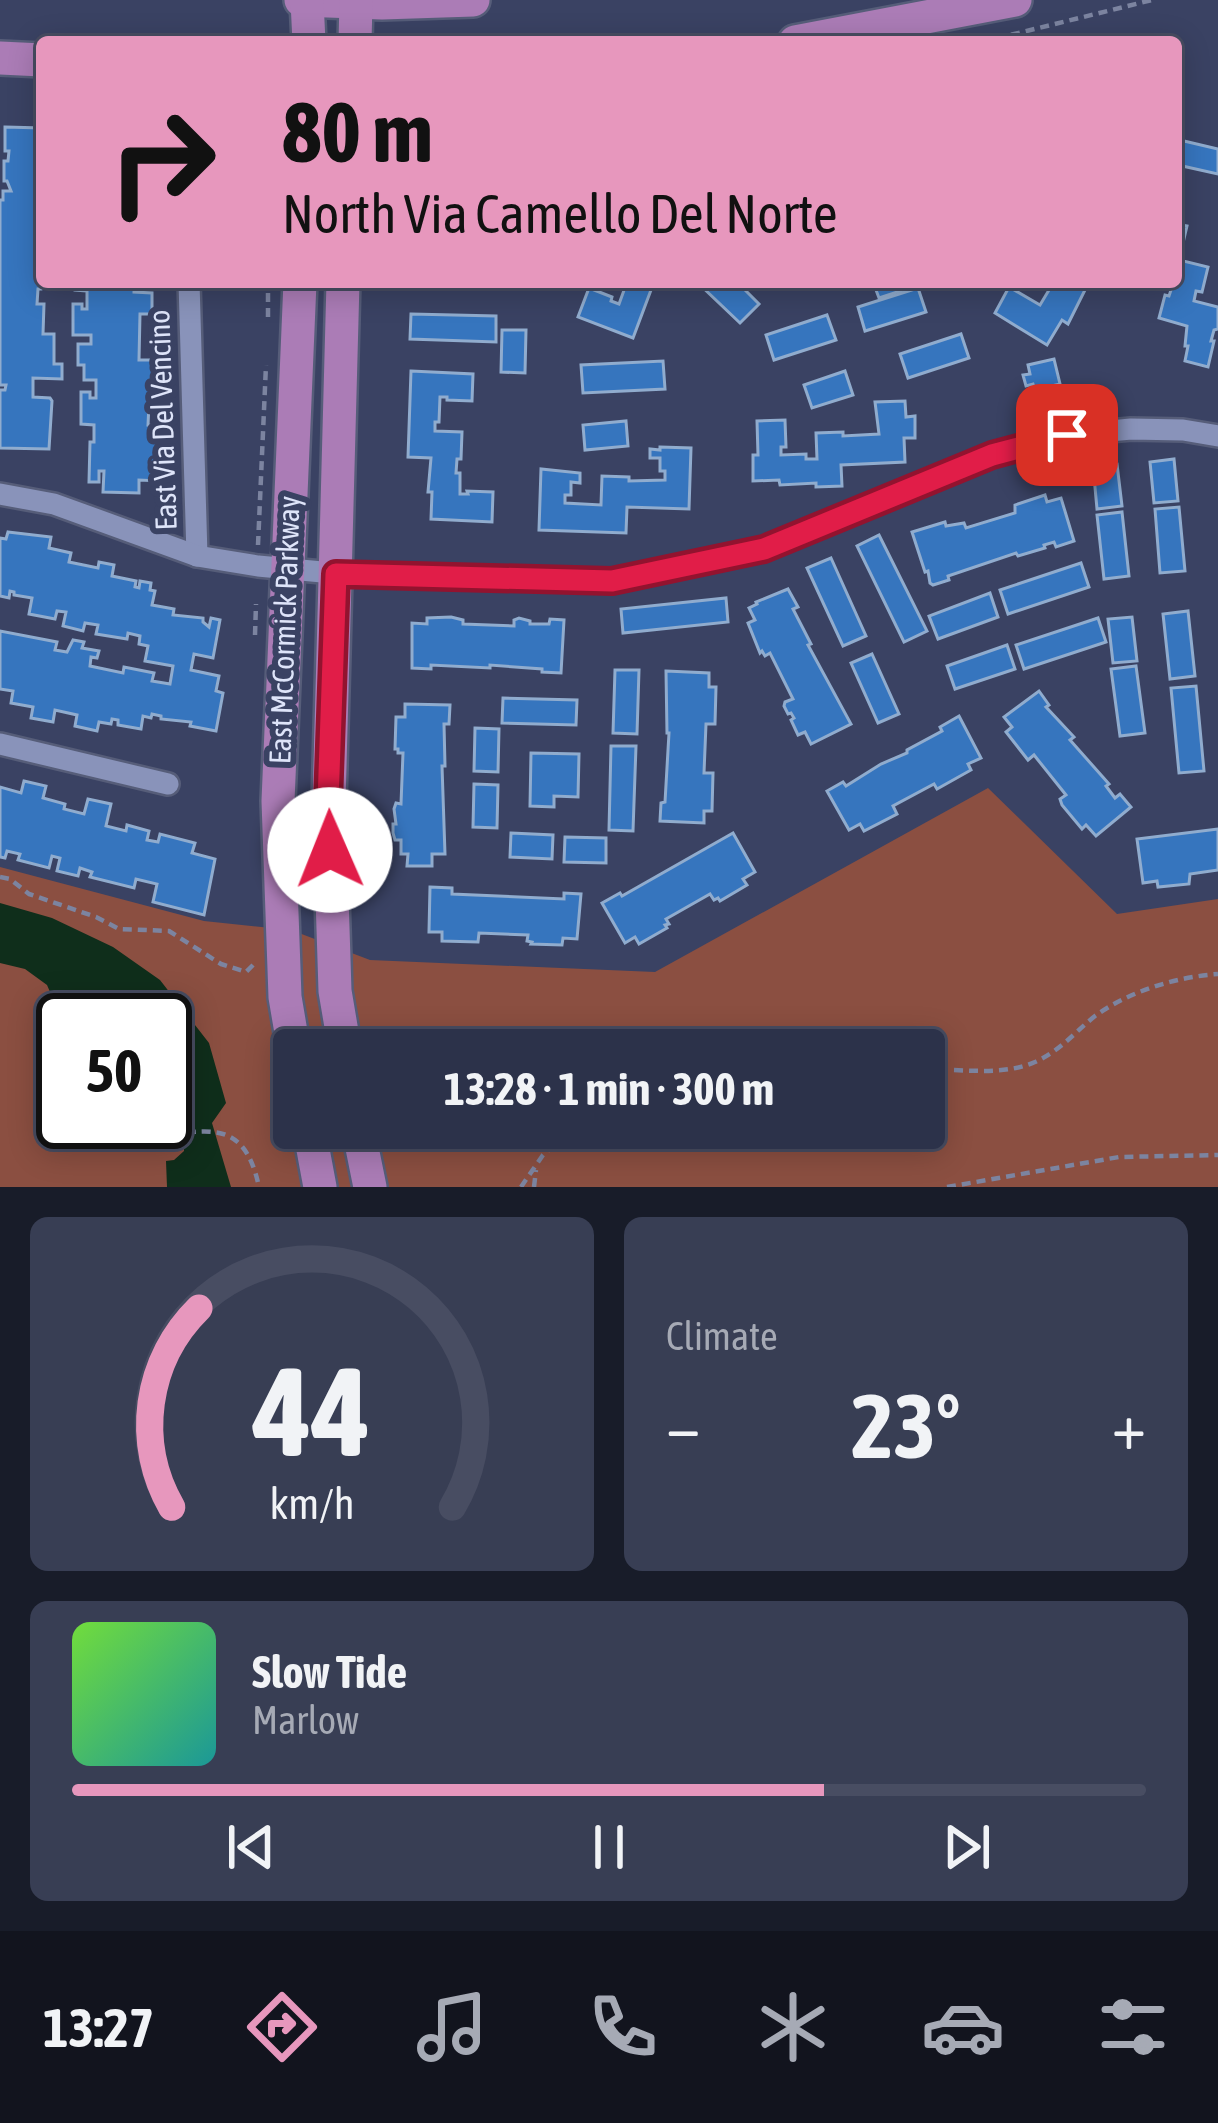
<!DOCTYPE html>
<meta charset="utf-8">
<style>
body{margin:0;font-family:"Asap Condensed",sans-serif;background:#383e54;color:#f1f3f6;height:100vh;display:flex;flex-direction:column;font-size:45px;white-space:nowrap}
*{box-sizing:border-box;margin:0}
p{font-size:39px;color:#a6aab5}
.icon{flex:none;width:66px;height:66px;fill:none;stroke:currentColor;stroke-width:2;stroke-linecap:round;stroke-linejoin:round}
.map{position:relative;height:1187px;overflow:hidden}
.side{display:flex;flex-direction:column;gap:30px;padding:30px;background:#181c29;flex:1}
.side>*{flex:none}
.hud{position:absolute;left:36px;top:36px;width:1146px;height:252px;border-radius:12px;box-shadow:0 6px 30px #0003,0 0 0 3px #484d62;background:#e797bd;color:#111;overflow:hidden}
.speed{position:absolute;left:36px;top:993px;display:flex;gap:24px;font-size:60px;font-weight:700;text-align:center}
.speed>*{display:grid;place-content:center;width:156px;height:156px;border-radius:50%;background:#2c324a;box-shadow:0 6px 30px #0003,0 0 0 3px #484d62;line-height:1}
.speed .limit{border:6px solid #111;border-radius:18px;background:#fff;color:#111}
.pin{position:absolute;display:grid;place-items:center;width:102px;height:102px;color:#fff;margin:-51px;border-radius:24px;box-shadow:0 6px 18px #0006}
.me{position:absolute;width:132px;margin:-66px;rotate:359deg;stroke-linejoin:round;filter:drop-shadow(0 0 9px #0008)}
.turn{display:flex;align-items:center;gap:42px;height:252px;padding:0 48px;font-size:54px}
.turn .icon{width:156px;height:156px;stroke-width:2.5}
.turn b{display:block;font-size:84px;line-height:102px}
.big{font-size:90px;font-weight:700;line-height:1.1}
.side .widget{flex:1;display:flex;flex-direction:column;justify-content:center;gap:18px;min-width:0;padding:0 42px;border-radius:18px;background:#383e54}
.side .dial{align-items:center;gap:0}
.dial svg{height:312px;overflow:visible;fill:none;stroke:#484d62;stroke-width:7;stroke-linecap:round;text-anchor:middle}
.dial text{fill:#f1f3f6;stroke:none}
.song{display:flex;align-items:center;gap:36px}
.cover{width:144px;height:144px;border-radius:18px;background:linear-gradient(135deg,hsl(100 70% 55%),hsl(180 70% 35%))}
.played{height:12px;border-radius:6px;background:linear-gradient(90deg,#e797bd 70%,#484d62 70%)}
.keys{display:flex;justify-content:space-around;direction:ltr}
.heat{display:flex;justify-content:space-between;align-items:center;font-size:66px;direction:ltr}
.side .tiles{flex:1;display:grid;gap:30px;grid-template-columns:1fr 1fr}
.widget:last-child{grid-column:span 2}
.trip{position:absolute;left:273px;top:1029px;width:672px;height:120px;border-radius:12px;background:#2c324a;box-shadow:0 6px 30px #0003,0 0 0 3px #484d62;font-weight:700;line-height:120px;text-align:center}
.dock{display:flex;height:192px;justify-content:space-around;align-items:center;background:#12141e;color:#a6aab5}
.dock .icon{width:84px;height:84px}
.dock .selected{color:#e797bd}
.dock b{font-size:54px;color:#f1f3f6}
.map>svg:first-child{display:block}
</style>
<div class="map">
<svg width="1218" height="1187" viewBox="0 0 1218 1187">
<rect width="100%" height="100%" fill="#3a4263"/>
<path fill="#8b4f41" fill-rule="evenodd" d="M988,788L1117,914L1218,899V1187H0V867L204,921L291,930L370,960L655,972ZM63,1020H165V1122H63ZM294,1050H924V1128H294Z"/>
<path fill="#0f2e1b" d="M0,903L52,918L113,947L160,980L209,1043L226,1103L212,1123L231,1187H167L166,1161L174,1160L184,1151V1116L165,1105V1020L63,1022L47,985L25,969L0,963Z"/>
<g fill="#3675be" stroke="#90acce" stroke-width="3">
<path d="M5,127L42,128V185L39,184L38,215H42V280L41,289H38L37,304H44L43,334H54V364H62V379L33,378V397L50,398L52,401L49,449L0,448V390H5L6,385H0V200H3V191H11L7,181H4V161H8L9,151H5Z"/>
<path d="M1184,141L1218,149V174L1178,165Z"/>
<path d="M1176,224L1187,226L1179,260L1208,267L1202,292L1196,291L1194,301L1218,307V329L1214,330L1211,341H1214L1208,367L1185,361L1188,346H1185L1187,326L1159,318L1165,295L1169,296L1172,287L1153,282H1176Z"/>
<path d="M75,282H134V292L152,293V314H140L139,360H156L153,381L161,382V404H149L148,425L163,426L165,465H162L161,481L139,480V493L103,492L104,471H99V482H89L90,442H94V425L81,424V392H90V398H96V380H84V365H78V344H91V335H73V304H82V309H87V291L75,290Z"/>
<path d="M627,282H654L633,338L578,317L589,288L612,297L611,301L619,304Z"/>
<path d="M697,282H737L759,304L740,323Z"/>
<path d="M873,282H918L919,285L879,298Z"/>
<path d="M1057,282H1089L1068,324L1062,320L1047,345L995,313L1009,287L1040,305L1052,285L1055,286Z"/>
<path d="M918,288L926,312L865,331L858,307Z"/>
<path d="M411,314L496,316V342L410,339Z"/>
<path d="M827,315L836,340L774,360L766,335Z"/>
<path d="M502,330H526L525,373L501,372Z"/>
<path d="M961,334L969,358L908,378L900,354Z"/>
<path d="M1054,359L1060,384L1035,390L1033,384L1026,386L1023,375L1030,374L1028,365Z"/>
<path d="M663,361L665,389L583,393L581,365Z"/>
<path d="M411,371L473,374L472,401L447,400V397H440L439,422H435V431L462,432L461,459H457L456,473H460V494H468L467,491L493,492L492,522L431,519L432,492H428L431,458L408,457Z"/>
<path d="M845,371L853,395L812,408L804,385Z"/>
<path d="M905,401L906,417L915,416V438H904L905,462L841,465L842,486L816,487V483L780,485L779,480L753,481V455H758L757,421L785,420L786,447H781V455L806,454V459H817L816,433L843,432V436L879,434L875,402Z"/>
<path d="M626,421L628,446L585,450L583,425Z"/>
<path d="M660,447L691,448L689,509L627,507L626,533L539,530L541,469L580,473V483L571,482V495H565V503L601,505L602,476L629,477V481L665,480V471H660V458H650V449L660,450Z"/>
<path d="M1174,459L1178,501L1154,503L1150,462Z"/>
<path d="M1117,464L1122,506L1097,509L1093,466Z"/>
<path d="M1045,495L1047,502L1061,498L1074,541L1056,547L1054,542L1044,545L1045,548L1018,556L1016,553L948,576L949,580L933,585L930,583L928,571L925,572L912,532L945,522L946,526L964,523L966,528L1015,513V505Z"/>
<path d="M1179,507L1185,571L1160,573L1155,509Z"/>
<path d="M1122,512L1129,576L1104,579L1097,515Z"/>
<path d="M8,532L51,537L49,548L71,553L69,562L98,568L99,562L114,565L112,576L136,581L135,587L139,588L140,581L151,583L150,590L155,591L152,605L174,609L173,615L203,618V622L209,627L211,618L220,620L213,658L194,654L191,670L219,676L216,691L223,693L216,731L190,726L191,722L161,719V716L152,714L151,718L143,716L141,729L118,725V720L112,719L111,724L99,722L97,731L75,726L77,715L55,710L53,722L31,718L33,707L11,703L13,691L0,689V631L57,642L55,650L67,652L73,640L84,642L82,648L99,651L97,658L91,657L90,666L123,673L124,667L154,673L152,681L170,684L173,666L145,661L148,646L139,644L140,636L128,633L127,639L96,634L98,625L85,623L83,631L63,626L66,612L57,611L55,619L29,614L32,598L14,595V592L10,591L9,598L0,596V538L6,539Z"/>
<path d="M879,535L927,631L904,642L857,546Z"/>
<path d="M831,558L866,636L843,646L807,568Z"/>
<path d="M1081,563L1089,587L1008,614L1000,590Z"/>
<path d="M788,589L798,607L793,609L811,644L808,645L851,724L811,744L805,732L798,735L791,720L794,718L791,713L788,714L784,706L785,702L793,699L770,653L765,656L762,651L760,653L748,623L755,620L749,608L757,604L756,602Z"/>
<path d="M990,593L998,617L938,639L929,616Z"/>
<path d="M726,598L728,622L623,633L621,609Z"/>
<path d="M1188,611L1195,676L1170,679L1163,614Z"/>
<path d="M451,617L463,620V624L514,626V620L519,618L530,621V624H549L550,619L564,620L561,673L542,672V669L490,665V668L431,665V669L412,668V623L427,624V618Z"/>
<path d="M1132,617L1137,661L1113,663L1108,619Z"/>
<path d="M1098,618L1106,642L1024,669L1016,645Z"/>
<path d="M1007,645L1015,669L955,689L947,666Z"/>
<path d="M872,654L899,714L878,723L851,663Z"/>
<path d="M1136,666L1145,733L1120,736L1111,669Z"/>
<path d="M615,670H639L637,734L613,733Z"/>
<path d="M666,671L709,673V687H716L715,724H706L704,773H713L712,811H704V823L660,821L661,803L665,802L669,733H667Z"/>
<path d="M1196,686L1204,771L1179,773L1171,688Z"/>
<path d="M1039,691L1049,705L1046,707L1074,737L1070,740L1109,784L1106,786L1115,798L1120,794L1131,807L1096,836L1086,825L1082,829L1062,805L1060,799L1066,795L1034,755L1028,760L1006,732L1012,727L1004,717Z"/>
<path d="M503,698L577,700L576,725L502,723Z"/>
<path d="M405,704L450,705L449,724H444L445,766H442L445,854H432V866H407L408,854H401V840H395L393,833V824H396L394,809L396,803L401,804L403,753H398V749H395L396,717H405Z"/>
<path d="M959,716L981,758L968,764L971,770L937,789L934,784L893,806L897,814L864,831L860,824L849,830L827,791L843,782L846,786L881,764L907,753V750L942,731L940,727Z"/>
<path d="M475,728L499,729L498,772L474,771Z"/>
<path d="M611,746H636L633,831L609,830Z"/>
<path d="M531,753L579,754L578,797L554,796V807L530,806Z"/>
<path d="M24,781L46,786L43,798L65,804L64,809L84,814L88,799L111,804L106,826L126,831L127,825L149,831L147,840L158,842L160,834L195,843L192,853L215,859L204,915L153,902L157,884L136,879L134,888L90,877L92,872L80,868L78,876L57,871L60,858L52,856L49,868L18,860L20,854L7,851L5,858L0,857V787L21,793Z"/>
<path d="M474,784L498,785L497,828L473,827Z"/>
<path d="M1218,829V870L1190,874L1189,884L1158,887L1157,881L1143,883L1137,839Z"/>
<path d="M511,833L553,835L552,859L510,857Z"/>
<path d="M733,833L755,872L743,879L747,885L720,901L718,898L714,900L710,894L666,919L669,924L665,925L667,928L639,944L635,937L625,943L602,903L620,893L622,896Z"/>
<path d="M565,837L606,838V863L564,862Z"/>
<path d="M430,887L452,888V894L564,899V893L581,894L577,939L563,938L562,945L531,944L532,942L527,941L528,935L479,933L478,942L442,941V932H429Z"/>
</g>
<g fill="none" stroke-linecap="round" stroke-linejoin="round">
<g stroke="#565d79" stroke-width="26">
<g id="minor">
<path d="M189,282L197,556"/>
<path d="M0,494L54,504L197,556L258,566L365,576L612,581L764,549L992,455L1067,435L1131,429L1183,430L1218,436"/>
<path d="M0,744L168,784"/>
</g>
</g>
<g stroke="#565d79" stroke-width="38">
<g id="major">
<path d="M301,0L382,3L473,0"/>
<path d="M307,1L309,42"/>
<path d="M355,42L356,2"/>
<path d="M795,42L1015,0"/>
<path d="M0,58L42,60"/>
<path d="M343,282L329,803L335,991L345,1050"/>
<path d="M294,1050L285,997L278,801L300,282"/>
<path d="M309,1128L320,1187"/>
<path d="M358,1128L370,1187"/>
</g>
</g>
<g stroke="#7c84a0" stroke-width="4.5" stroke-dasharray="9 6" stroke-linecap="butt">
<path d="M982,42L1152,0"/>
<path d="M268,317V282"/>
<path d="M258,545L266,365"/>
<path d="M255,635L256,604"/>
<path d="M0,877L10,879L29,894L96,917L119,929L169,931L221,964L246,972L255,963"/>
<path d="M924,1070C962,1068 1000,1077 1035,1062C1060,1051 1075,1032 1095,1016C1130,991 1176,977 1218,974"/>
<path d="M142,1138C202,1133 243,1112 259,1187"/>
<path d="M521,1187L543,1155L573,1128"/>
<path d="M534,1187L536,1170"/>
<path d="M947,1187L1119,1157L1218,1155"/>
</g>
<use href="#minor" stroke="#8993ba" stroke-width="21"/>
<use href="#major" stroke="#ab7cb6" stroke-width="33"/>
</g>
<g fill="none" stroke-linecap="round" stroke-linejoin="round">
<g stroke="#92132f" stroke-width="30">
<path id="route" d="M330,850L328,802L336,574L612,581L764,549L992,455L1067,435"/>
</g>
<use href="#route" stroke="#e11d48" stroke-width="21"/>
</g>
<g text-anchor="middle" stroke-width="12" stroke-linejoin="round" paint-order="stroke">
<g font-size="30" fill="#dee4f9" stroke="#3a4263">
<text transform="translate(163 420) rotate(-92)" y="10">East Via Del Vencino</text>
<text transform="translate(285 630) rotate(-88)" y="10">East McCormick Parkway</text>
</g>
</g>
</svg>
<div class="speed"><div class="limit">50</div></div>
<div class="pin" style="left:1067px;top:435px;background:#d93025"><svg class="icon" aria-label="arrive" viewBox="0 0 24 24"><path d="M6 21V4h12l-3 4 3 4H6"/></svg></div>
<svg class="me" style="left:330px;top:850px" viewBox="-20 -20 40 40"><circle r="19" fill="#fff"/><path d="M0-13L10 11 0 6-10 11z" fill="#e11d48"/></svg>
<div class="trip">13:28 · 1 min · 300 m</div>
<div class="hud">
<div class="turn"><svg class="icon" aria-label="right" viewBox="0 0 24 24"><path d="M7 20v-9h11M14 6l5 5-5 5"/></svg><div><b>80 m</b>North Via Camello Del Norte</div></div>
</div>
</div>
<section class="side">
<div class="tiles">
<div class="widget dial"><svg viewBox="0 0 100 80">
<path d="M14 69A42 42 0 1 1 86 69"/>
<path d="M14 69A42 42 0 0 1 21 18" stroke="#e797bd"/>
<text x="50" y="56" font-size="32" font-weight="700">44</text>
<text x="50" y="72" font-size="11">km/h</text>
</svg></div>
<div class="widget"><p>Climate</p>
<div class="heat"><a>−</a><b class="big">23°</b><a>+</a></div>
</div>
<div class="widget">
<div class="song"><i class="cover"></i><div><b>Slow Tide</b><p>Marlow</p></div></div>
<div class="played"></div>
<div class="keys"><svg class="icon" aria-label="previous" viewBox="0 0 24 24"><path d="M18 5L8 12l10 7zM5 5v14"/></svg><svg class="icon" aria-label="pause" viewBox="0 0 24 24"><path d="M8 5v14M16 5v14"/></svg><svg class="icon" aria-label="next" viewBox="0 0 24 24"><path d="M6 5l10 7-10 7zM19 5v14"/></svg></div>
</div>
</div>
</section>
<nav class="dock">
<b>13:27</b>
<svg class="icon selected" aria-label="directions" viewBox="0 0 24 24"><path d="M12 3l9 9-9 9-9-9zM9 14v-3h6M13 9l2 2-2 2"/></svg>
<svg class="icon" aria-label="music" viewBox="0 0 24 24"><path d="M9 18V5l10-2v13"/><circle cx="6" cy="18" r="3"/><circle cx="16" cy="16" r="3"/></svg>
<svg class="icon" aria-label="phone" viewBox="0 0 24 24"><path d="M5 4h4l2 5-3 2q2 4 5 5l2-3 5 2v4C11 20 4 13 5 4z"/></svg>
<svg class="icon" aria-label="climate" viewBox="0 0 24 24"><path d="M12 3v18M4 7l16 10M4 17L20 7"/></svg>
<svg class="icon" aria-label="car" viewBox="0 0 24 24"><path d="M5 17H2v-5l4-1 3-4h7l3 4 3 1v5h-3M9 17h6M6 11h13"/><circle cx="7" cy="17" r="2"/><circle cx="17" cy="17" r="2"/></svg>
<svg class="icon" aria-label="filters" viewBox="0 0 24 24"><path d="M4 7h16M4 17h16"/><circle cx="9" cy="7" r="2"/><circle cx="15" cy="17" r="2"/></svg>
</nav>
